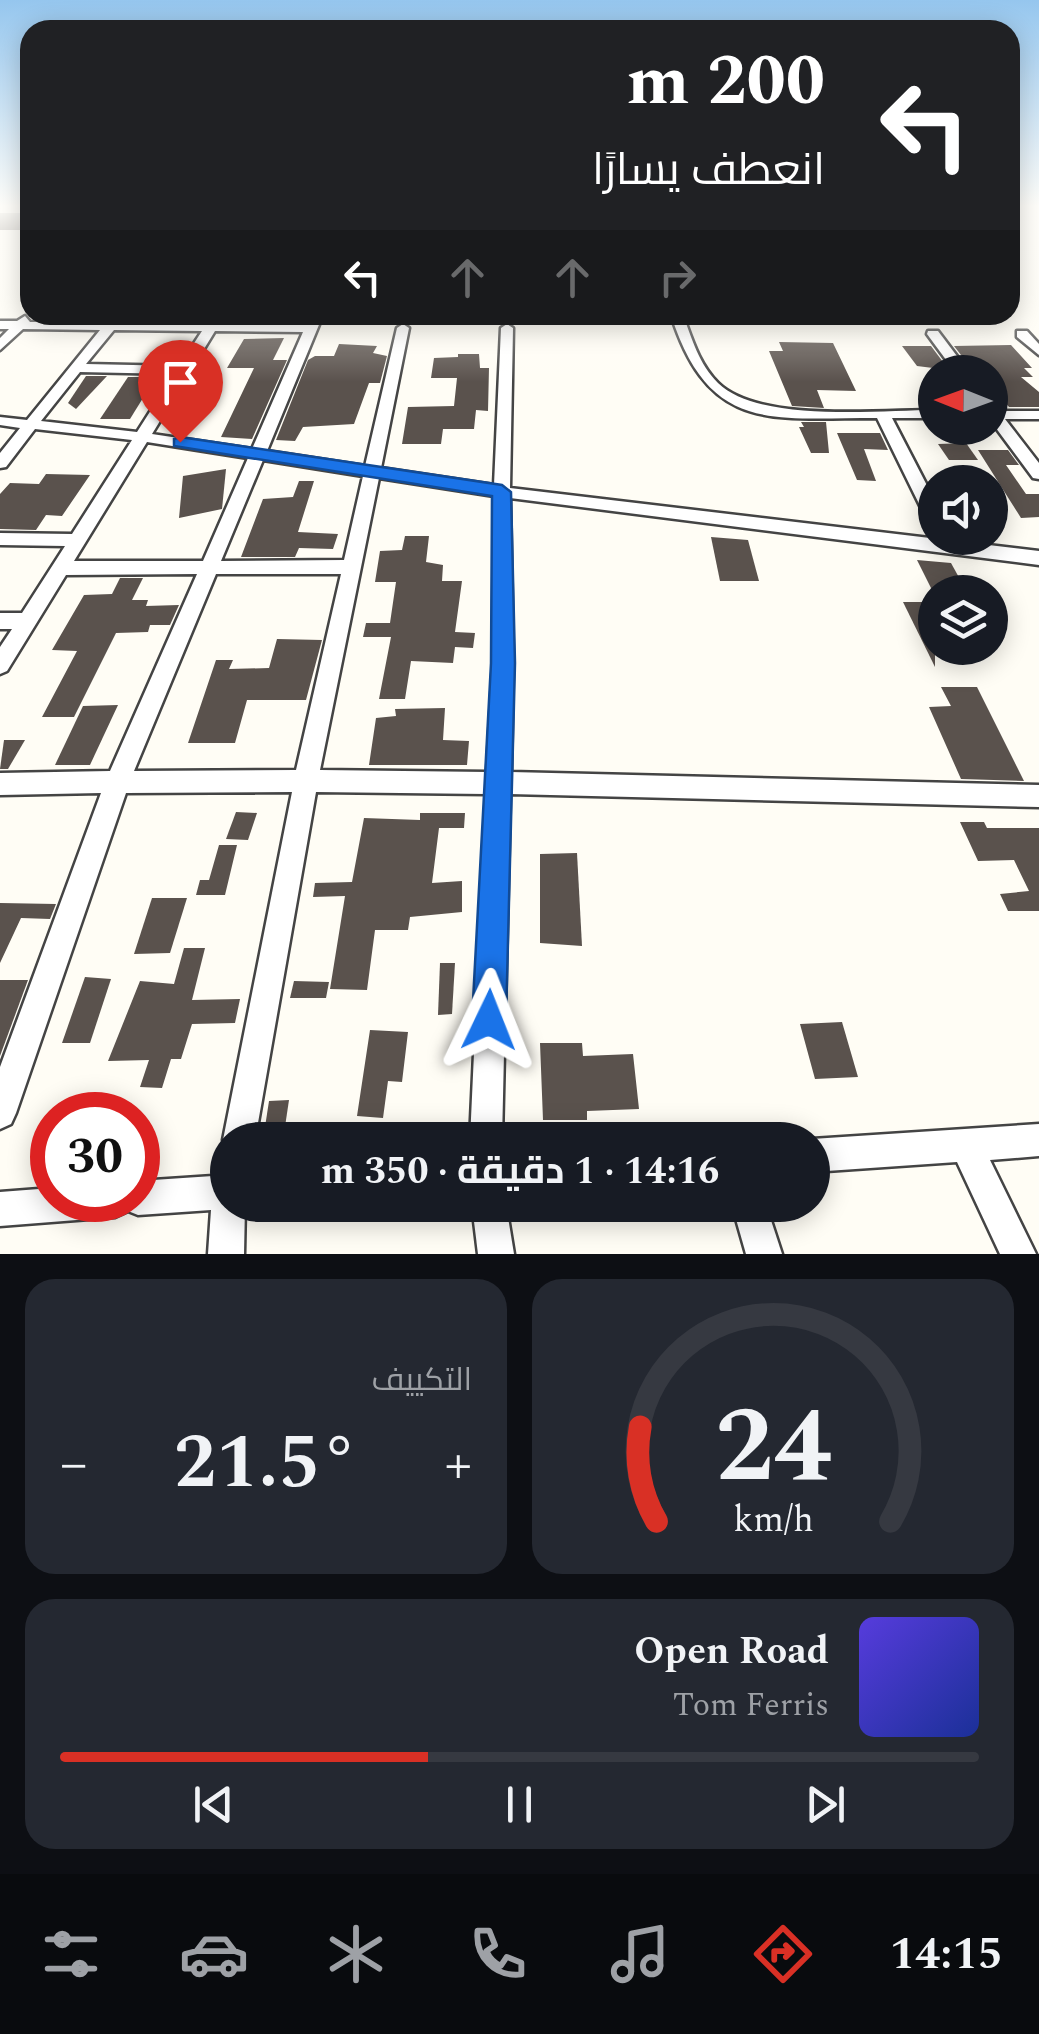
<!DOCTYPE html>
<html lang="ar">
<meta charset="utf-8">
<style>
body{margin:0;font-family:Spectral,Cairo,serif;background:#242831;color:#f1f3f6;direction:rtl;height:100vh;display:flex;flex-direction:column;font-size:38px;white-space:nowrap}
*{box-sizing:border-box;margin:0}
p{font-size:32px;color:#9ea1a6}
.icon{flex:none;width:55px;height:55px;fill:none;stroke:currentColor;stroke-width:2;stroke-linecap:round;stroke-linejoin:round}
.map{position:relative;height:1254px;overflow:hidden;direction:ltr}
.drawer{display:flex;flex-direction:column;gap:25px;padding:25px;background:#0d0f14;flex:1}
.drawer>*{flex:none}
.hud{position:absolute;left:20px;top:20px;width:1000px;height:305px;border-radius:30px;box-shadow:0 5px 25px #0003;direction:rtl;background:#202124;color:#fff;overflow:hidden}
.needle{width:65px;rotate:271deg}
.fabs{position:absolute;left:918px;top:355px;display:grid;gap:20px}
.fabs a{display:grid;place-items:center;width:90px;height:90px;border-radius:50%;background:#171b24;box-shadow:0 5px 25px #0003;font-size:50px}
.speed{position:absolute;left:30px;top:1092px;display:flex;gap:20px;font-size:50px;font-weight:700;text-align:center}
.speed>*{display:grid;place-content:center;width:130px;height:130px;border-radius:50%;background:#171b24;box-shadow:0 5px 25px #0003;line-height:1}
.speed .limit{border:15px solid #d22;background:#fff;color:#111}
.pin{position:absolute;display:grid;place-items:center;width:85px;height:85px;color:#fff;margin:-102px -42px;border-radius:50% 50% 50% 0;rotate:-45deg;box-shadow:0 0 10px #0007}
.pin .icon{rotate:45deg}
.me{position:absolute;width:110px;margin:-55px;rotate:2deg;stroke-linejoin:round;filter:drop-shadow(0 0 8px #0008)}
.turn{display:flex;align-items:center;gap:35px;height:210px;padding:0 30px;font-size:45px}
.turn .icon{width:130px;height:130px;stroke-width:2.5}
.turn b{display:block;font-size:70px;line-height:85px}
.lanes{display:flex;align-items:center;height:95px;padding:0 30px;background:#0003;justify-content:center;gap:50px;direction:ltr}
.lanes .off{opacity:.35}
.big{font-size:75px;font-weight:700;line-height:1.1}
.drawer .widget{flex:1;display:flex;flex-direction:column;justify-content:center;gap:15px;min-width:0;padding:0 35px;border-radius:30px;background:#242831}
.drawer .dial{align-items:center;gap:0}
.dial svg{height:260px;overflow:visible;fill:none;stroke:#363941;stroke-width:7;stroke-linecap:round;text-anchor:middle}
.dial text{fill:#f1f3f6;stroke:none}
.song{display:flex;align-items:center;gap:30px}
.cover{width:120px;height:120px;border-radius:15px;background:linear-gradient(135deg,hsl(250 70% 55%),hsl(230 70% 35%))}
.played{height:10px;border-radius:5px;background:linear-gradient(90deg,#d93025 40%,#363941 40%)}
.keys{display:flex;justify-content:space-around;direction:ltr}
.heat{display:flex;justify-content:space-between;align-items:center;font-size:55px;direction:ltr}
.drawer .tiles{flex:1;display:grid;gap:25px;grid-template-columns:1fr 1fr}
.widget:last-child{grid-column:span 2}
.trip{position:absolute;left:210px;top:1122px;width:620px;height:100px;border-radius:50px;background:#171b24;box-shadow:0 5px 25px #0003;font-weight:700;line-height:100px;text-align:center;direction:rtl}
.tabs{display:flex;height:160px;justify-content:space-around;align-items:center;background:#090b0e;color:#9ea1a6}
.tabs .icon{width:70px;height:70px}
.tabs .on{color:#d93025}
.tabs b{font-size:45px;color:#f1f3f6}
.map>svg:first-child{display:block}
</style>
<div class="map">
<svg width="1039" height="1254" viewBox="0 0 1039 1254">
<rect width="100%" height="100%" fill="#fffdf5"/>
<g fill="#5a524d">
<rect x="0" y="213" width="30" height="17"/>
<path d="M284,338L273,360H287L252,439L221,437L254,368H227L244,339Z"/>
<path d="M779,342L833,343L856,391L817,390L824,408L792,406L769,351H783Z"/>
<path d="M339,344L377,346L373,353L387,356L380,383H369L354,424L303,427L295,441L276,440L308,360L315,356H334Z"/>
<path d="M1011,345L1032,368H1024L1033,377H1021L1039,392V407H1009L990,385V372L980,363L968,364L954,346Z"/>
<path d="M902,346H931L949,370L917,366Z"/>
<path d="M458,354H479L480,368H489L488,411L476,410L474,429H443L441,444H402L408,407L454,406L457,378H431L434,358L458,357Z"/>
<path d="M86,376H107L76,409L68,403Z"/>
<path d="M128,377H156L130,419H100Z"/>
<path d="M801,422H826L829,453H811L799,427H804Z"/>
<path d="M837,433H880L888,450L864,449L876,481L857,480Z"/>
<path d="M966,443L978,460H949L938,444Z"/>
<path d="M978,450H1008L1019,465H1006L1026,494H1039V517L1021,518Z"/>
<path d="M226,469L222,509L179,518L183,476Z"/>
<path d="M46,474L90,475L62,516L46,515L36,530L0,529V494L10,483L39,484Z"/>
<path d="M299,481H314L298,532L338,534L333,549L299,548L295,557H241L263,499L293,497Z"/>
<path d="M405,536H429L426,562L443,565L442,581H462L455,632L475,633L473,648L455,647L453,663L411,661L405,699H379L391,637H363L366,623H390L396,582H375L380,551L402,550Z"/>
<path d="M711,537L748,540L759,581H720Z"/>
<path d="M917,560L951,563L967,592H933Z"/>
<path d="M120,578H143L132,600H148L146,606L179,605L170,625H150L148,632L116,633L74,717H42L77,651L52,650L84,595L112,594Z"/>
<path d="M903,602H935V667Z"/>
<path d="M277,639L322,640L306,700H247L235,743H188L216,660H233L229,669L269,668Z"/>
<path d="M941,687H977L1024,781L961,779L929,707L951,706Z"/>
<path d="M118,705L90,765H55L83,706Z"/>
<path d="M445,708L443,740L469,741L467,765H369L376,718L396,716L395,709Z"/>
<path d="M4,740H25L8,769H0Z"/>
<path d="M236,812L257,813L248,840L226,839Z"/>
<path d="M420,813H465L464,828H439L432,883L462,881V912L410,917L408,930H375L367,990L330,989L345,896L313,897L315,883L352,882L364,818L420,820Z"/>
<path d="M960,822H984L987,828H1039V911H1008L1000,894L1029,891L1014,860L978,861Z"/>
<path d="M219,845H237L225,895H196L200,880H209Z"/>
<path d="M577,853L582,946L540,943V854Z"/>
<path d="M152,898H187L170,953L134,954Z"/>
<path d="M0,903L56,904L50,919L21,918L0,963Z"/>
<path d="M184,948H205L192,1000L240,999L235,1023L192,1024L181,1059H171L162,1088L140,1087L149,1060L108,1061L140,981L174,984Z"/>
<path d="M440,963H455L452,1014L438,1015Z"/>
<path d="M85,977L111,979L90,1043H62Z"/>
<path d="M0,980H28L0,1056Z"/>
<path d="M294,981L329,982L326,998H290Z"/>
<path d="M842,1022L858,1077L815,1079L800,1024Z"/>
<path d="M370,1030L408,1032L402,1082L388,1081L383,1118L357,1116Z"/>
<path d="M540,1043H582L583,1056L633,1054L639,1109L587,1111V1120H543Z"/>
<path d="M289,1100L283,1140H263L269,1101Z"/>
</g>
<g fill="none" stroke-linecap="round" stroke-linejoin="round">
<g stroke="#444" stroke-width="5">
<g id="street">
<path d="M212,315H224L219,323L307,324L311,315H323L267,451L365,466L397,328L403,324L409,328L381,468L494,485L501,328L507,324L513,328L510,488L1039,551V565L510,498L513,663L511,772L1039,785V807L510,794L502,1140H470L486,794L316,792L255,1140H228V1152L223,1140L292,792L126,793L16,1113L11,1124L0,1129V1067L101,793L0,795V773L110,771L197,574L66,575L7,671L0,674V647L12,629H0V613H22L65,546L0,545V533L72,534L132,440L35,429L6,467L0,468V453L20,428L0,425V417L27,420L100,330L23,329L0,350V338L9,329H0V321H17L25,316L30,322L207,323ZM114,330L202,331L179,366L86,364ZM215,331L303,332L252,449L152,434ZM80,372L174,374L137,432L41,421ZM147,442L248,458L203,561H74ZM263,460L363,476L344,560L221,561ZM379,478L494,496L493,663L487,772L320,770ZM216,574H341L296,770L134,771Z"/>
<path d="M671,315H683C692,339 699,364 718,383C759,423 879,410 935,410V418H892L935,501V524L926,518L877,418C770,418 709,433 671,315Z"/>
<path d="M928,331H938L969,372H955L927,334Z"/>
<path d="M1017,331H1027L1039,344V355L1017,337Z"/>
<path d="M990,406L998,411H1039V419H1005L1039,463V479L1033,478L990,420Z"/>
<path d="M1039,1124V1156L990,1160L1036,1254H1000L957,1162L812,1172V1139Z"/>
<path d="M228,1175V1205H245L244,1254H208L211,1210L138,1215L128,1211L115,1217L0,1226V1192L52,1188V1200H138V1181Z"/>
<path d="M472,1205H506L514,1254H478Z"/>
<path d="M732,1205H766L782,1254H746Z"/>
</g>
</g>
<use href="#street" fill="#fff" fill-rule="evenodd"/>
</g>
<linearGradient id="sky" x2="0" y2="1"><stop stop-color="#95c6ee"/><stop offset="0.54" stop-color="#fffefa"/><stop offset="1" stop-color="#fffefa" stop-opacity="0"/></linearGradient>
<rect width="1039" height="382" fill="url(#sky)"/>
<path fill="#1a73e8" stroke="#114b97" stroke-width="2.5" d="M180,437L502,485L511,492L515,663L506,1020L501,1032L489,1037L477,1032L472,1020L491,663L492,496L174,446V439Z"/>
</svg>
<div class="fabs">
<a><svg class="needle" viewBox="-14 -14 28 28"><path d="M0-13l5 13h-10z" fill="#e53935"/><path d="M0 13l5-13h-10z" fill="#9ea1a6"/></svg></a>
<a><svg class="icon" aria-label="sound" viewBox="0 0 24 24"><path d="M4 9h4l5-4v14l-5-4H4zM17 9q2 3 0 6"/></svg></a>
<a><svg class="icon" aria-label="layers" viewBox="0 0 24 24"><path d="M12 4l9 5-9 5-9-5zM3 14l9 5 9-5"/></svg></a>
</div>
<div class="speed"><div class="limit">30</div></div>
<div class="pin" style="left:180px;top:442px;background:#d93025"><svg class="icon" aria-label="arrive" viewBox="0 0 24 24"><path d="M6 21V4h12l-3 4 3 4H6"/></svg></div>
<svg class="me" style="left:489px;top:1020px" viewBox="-20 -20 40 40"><path d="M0-17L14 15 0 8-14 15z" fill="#1a73e8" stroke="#fff" stroke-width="4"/></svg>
<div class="trip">14:16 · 1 دقيقة · 350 m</div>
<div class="hud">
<div class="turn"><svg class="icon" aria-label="left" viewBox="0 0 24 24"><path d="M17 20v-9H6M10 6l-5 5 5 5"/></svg><div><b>200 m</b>انعطف يسارًا</div></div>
<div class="lanes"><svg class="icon" aria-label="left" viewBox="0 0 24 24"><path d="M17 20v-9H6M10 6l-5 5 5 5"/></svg><svg class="icon off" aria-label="ahead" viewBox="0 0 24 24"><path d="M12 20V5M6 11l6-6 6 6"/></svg><svg class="icon off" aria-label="ahead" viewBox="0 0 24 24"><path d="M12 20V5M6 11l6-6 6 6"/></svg><svg class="icon off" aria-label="right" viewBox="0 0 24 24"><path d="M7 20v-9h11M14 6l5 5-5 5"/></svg></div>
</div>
</div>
<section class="drawer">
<div class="tiles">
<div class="widget dial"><svg viewBox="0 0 100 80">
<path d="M14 69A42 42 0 1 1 86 69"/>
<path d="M14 69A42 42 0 0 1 9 40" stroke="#d93025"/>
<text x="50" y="56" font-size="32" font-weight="700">24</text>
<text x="50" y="72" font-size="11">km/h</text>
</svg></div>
<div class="widget"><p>التكييف</p>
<div class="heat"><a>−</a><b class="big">21.5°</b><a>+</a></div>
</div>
<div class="widget">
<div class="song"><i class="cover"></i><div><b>Open Road</b><p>Tom Ferris</p></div></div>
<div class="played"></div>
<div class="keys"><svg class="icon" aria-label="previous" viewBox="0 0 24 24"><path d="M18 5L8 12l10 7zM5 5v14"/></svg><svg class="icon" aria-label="pause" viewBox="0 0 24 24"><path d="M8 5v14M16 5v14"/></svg><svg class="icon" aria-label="next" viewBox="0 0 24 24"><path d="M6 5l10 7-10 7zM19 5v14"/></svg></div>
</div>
</div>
</section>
<nav class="tabs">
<b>14:15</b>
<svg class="icon on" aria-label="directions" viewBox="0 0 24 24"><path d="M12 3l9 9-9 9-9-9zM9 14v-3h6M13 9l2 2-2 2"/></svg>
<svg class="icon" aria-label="music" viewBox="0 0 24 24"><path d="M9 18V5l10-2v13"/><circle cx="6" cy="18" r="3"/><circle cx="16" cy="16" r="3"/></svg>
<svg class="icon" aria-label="phone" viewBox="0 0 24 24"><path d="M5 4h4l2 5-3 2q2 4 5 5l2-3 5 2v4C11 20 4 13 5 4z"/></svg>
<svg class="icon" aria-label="climate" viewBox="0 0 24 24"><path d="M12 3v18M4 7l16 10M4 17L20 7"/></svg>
<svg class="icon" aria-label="car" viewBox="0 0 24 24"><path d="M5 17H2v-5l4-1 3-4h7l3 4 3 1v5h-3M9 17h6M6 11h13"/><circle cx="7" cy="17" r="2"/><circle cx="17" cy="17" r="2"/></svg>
<svg class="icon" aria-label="filters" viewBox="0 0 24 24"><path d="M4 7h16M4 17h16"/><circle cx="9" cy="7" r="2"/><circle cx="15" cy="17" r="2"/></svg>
</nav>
